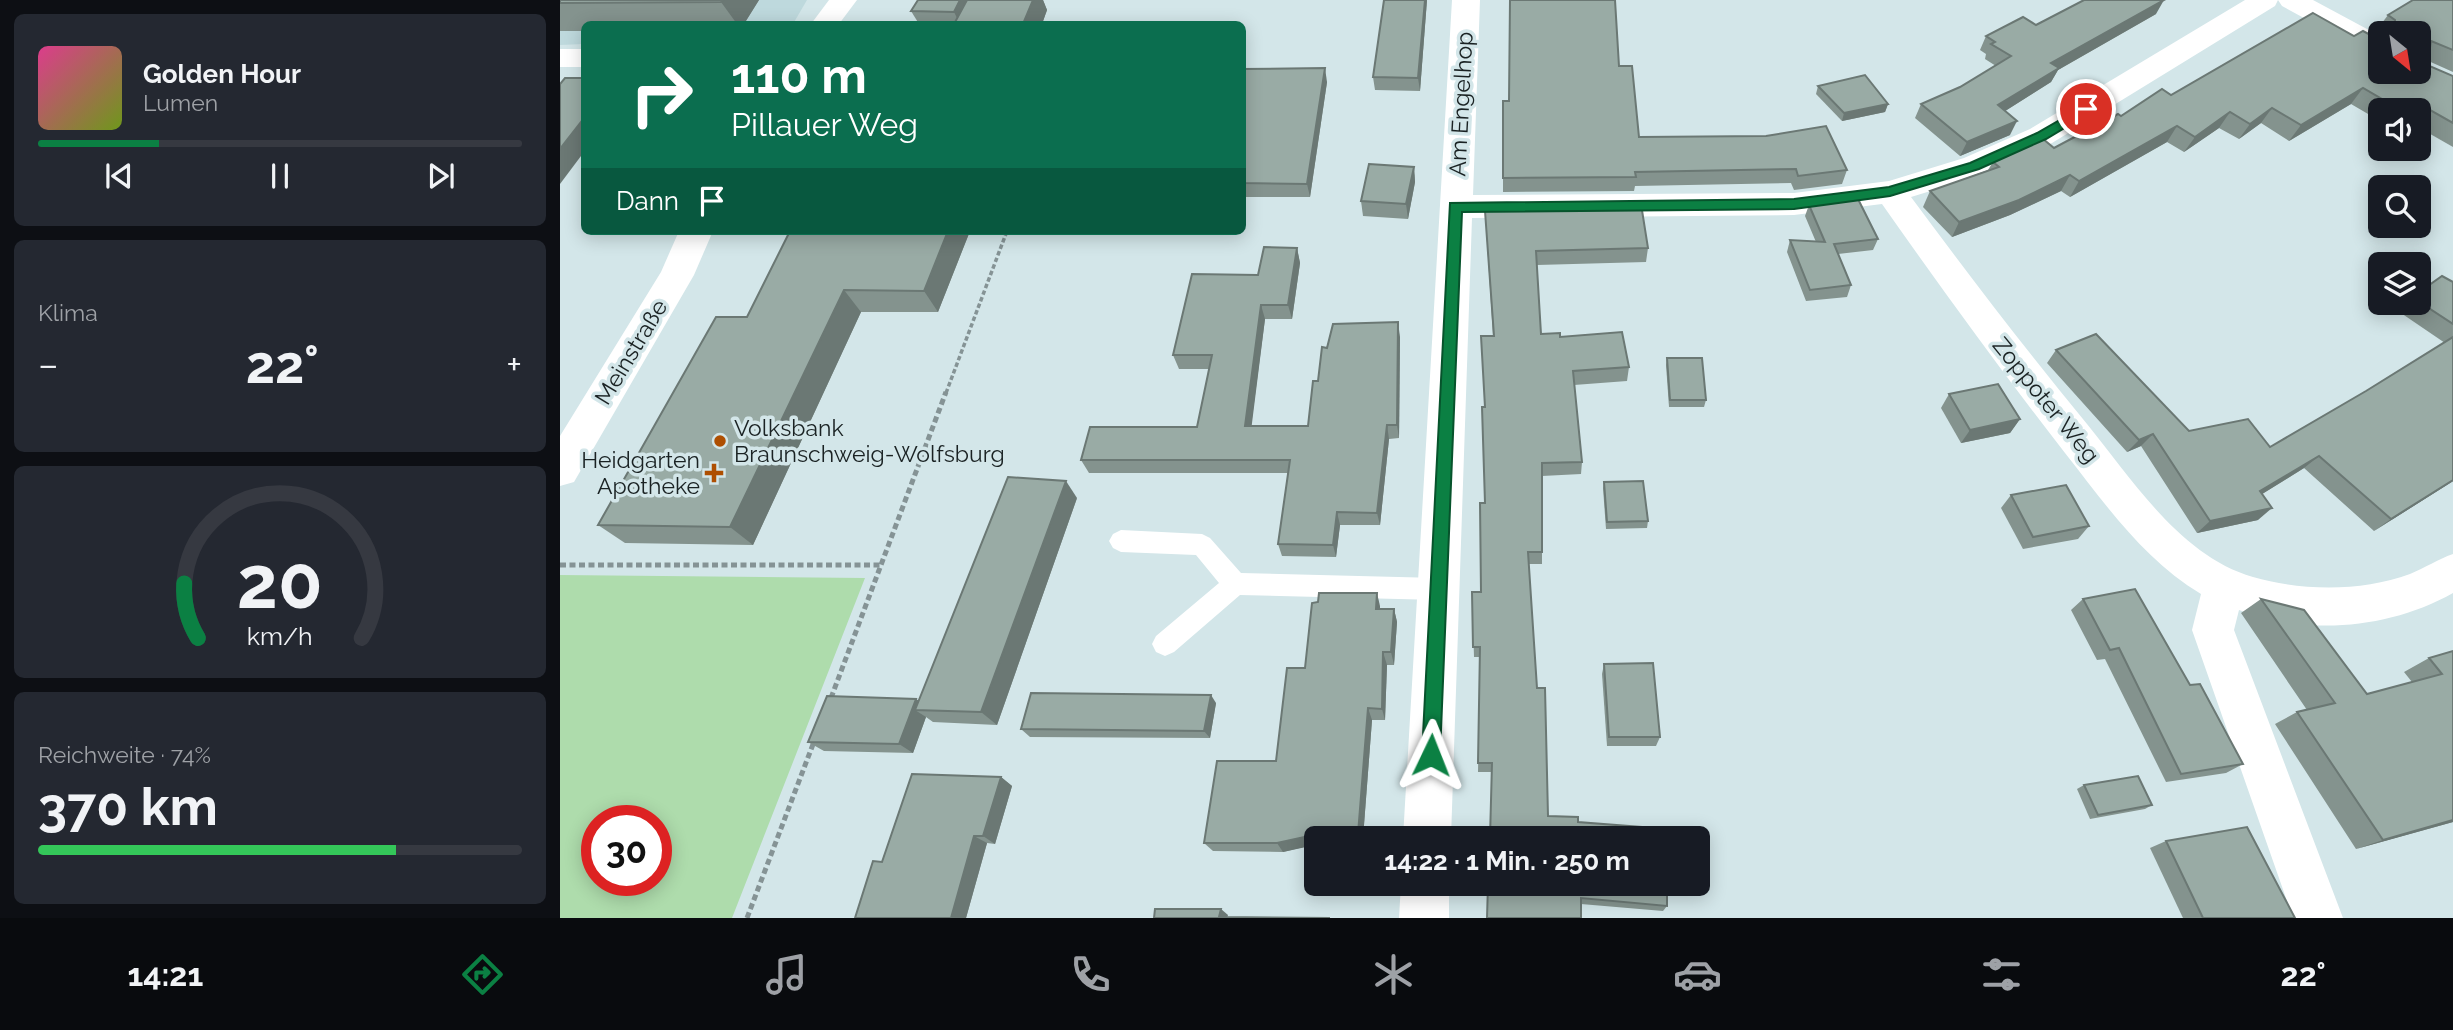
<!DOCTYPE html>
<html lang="de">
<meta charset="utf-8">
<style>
body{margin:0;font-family:Raleway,sans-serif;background:#242831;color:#f1f3f6;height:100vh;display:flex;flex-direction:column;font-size:26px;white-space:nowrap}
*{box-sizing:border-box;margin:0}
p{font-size:23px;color:#9ea1a6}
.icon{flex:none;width:38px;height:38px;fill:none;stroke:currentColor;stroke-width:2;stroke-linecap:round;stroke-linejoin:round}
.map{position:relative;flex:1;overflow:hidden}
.drawer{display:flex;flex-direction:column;gap:14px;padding:14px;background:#0d0f14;width:560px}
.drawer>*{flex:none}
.banner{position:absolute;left:21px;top:21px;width:665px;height:214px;border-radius:10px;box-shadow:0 4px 18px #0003;background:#0b6e4f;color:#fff;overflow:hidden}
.needle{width:46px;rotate:150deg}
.tools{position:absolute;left:1808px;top:21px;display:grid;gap:14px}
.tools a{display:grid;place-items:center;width:63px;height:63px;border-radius:10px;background:#171b24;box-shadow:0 4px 18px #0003;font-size:35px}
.speed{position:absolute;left:21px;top:805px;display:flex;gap:14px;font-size:35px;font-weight:700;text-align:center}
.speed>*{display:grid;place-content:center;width:91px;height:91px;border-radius:50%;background:#171b24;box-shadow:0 4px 18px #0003;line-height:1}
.speed .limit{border:10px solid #d22;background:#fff;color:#111}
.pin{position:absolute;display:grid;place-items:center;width:60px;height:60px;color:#fff;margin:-30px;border:4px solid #fff;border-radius:50%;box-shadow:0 2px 7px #0007}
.me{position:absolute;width:77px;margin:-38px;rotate:2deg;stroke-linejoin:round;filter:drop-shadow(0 0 5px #0008)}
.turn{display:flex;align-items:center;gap:24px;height:147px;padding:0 35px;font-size:32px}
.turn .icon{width:91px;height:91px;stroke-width:2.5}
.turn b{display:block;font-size:49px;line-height:60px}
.then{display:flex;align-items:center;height:66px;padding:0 35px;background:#0003;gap:14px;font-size:26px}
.big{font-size:52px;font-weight:700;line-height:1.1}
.drawer .card{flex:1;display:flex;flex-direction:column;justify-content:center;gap:10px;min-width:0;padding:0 24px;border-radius:10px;background:#242831}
.drawer .dial{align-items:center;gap:0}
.dial svg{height:182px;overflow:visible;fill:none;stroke:#363941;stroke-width:7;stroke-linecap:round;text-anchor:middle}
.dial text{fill:#f1f3f6;stroke:none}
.song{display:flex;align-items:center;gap:21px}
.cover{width:84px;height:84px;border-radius:10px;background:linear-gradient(135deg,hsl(330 70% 55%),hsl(80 70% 35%))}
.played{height:7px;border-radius:4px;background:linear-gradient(90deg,#0b8043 25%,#363941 25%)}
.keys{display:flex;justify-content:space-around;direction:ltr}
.heat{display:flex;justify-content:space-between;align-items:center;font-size:38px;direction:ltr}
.charge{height:10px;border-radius:5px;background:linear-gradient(90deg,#34c759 74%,#363941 0)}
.trip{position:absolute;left:744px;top:826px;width:406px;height:70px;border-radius:10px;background:#171b24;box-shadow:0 4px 18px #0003;font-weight:700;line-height:70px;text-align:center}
.tab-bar{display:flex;height:112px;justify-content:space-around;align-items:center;background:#090b0e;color:#9ea1a6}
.tab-bar .icon{width:49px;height:49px}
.tab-bar .selected{color:#0b8043}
.tab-bar b{font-size:32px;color:#f1f3f6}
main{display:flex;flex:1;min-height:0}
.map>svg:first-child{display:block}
</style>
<main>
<section class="drawer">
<div class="card">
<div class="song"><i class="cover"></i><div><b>Golden Hour</b><p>Lumen</p></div></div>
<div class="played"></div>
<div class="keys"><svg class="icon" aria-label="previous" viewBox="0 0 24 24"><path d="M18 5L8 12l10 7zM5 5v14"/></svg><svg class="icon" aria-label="pause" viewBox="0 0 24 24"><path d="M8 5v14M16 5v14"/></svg><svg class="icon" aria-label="next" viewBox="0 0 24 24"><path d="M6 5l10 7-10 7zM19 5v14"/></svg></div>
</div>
<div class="card"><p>Klima</p>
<div class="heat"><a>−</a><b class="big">22°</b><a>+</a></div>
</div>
<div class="card dial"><svg viewBox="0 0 100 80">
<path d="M14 69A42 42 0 1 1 86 69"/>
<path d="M14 69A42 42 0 0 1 8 45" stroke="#0b8043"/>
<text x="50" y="56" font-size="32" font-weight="700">20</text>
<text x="50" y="72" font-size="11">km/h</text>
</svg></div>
<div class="card"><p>Reichweite · 74%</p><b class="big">370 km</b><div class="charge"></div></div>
</section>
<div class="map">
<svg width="1893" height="918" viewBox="0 0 1893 918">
<rect width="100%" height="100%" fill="#d3e6e9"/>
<path fill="#bed9dd" d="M0,0H247L233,24H24V44L0,45Z"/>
<path fill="#aedcac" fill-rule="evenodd" d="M0,575L305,578L172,918H0ZM37,821H96V880H37Z"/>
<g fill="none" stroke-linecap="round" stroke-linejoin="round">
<path stroke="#859395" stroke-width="3.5" stroke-dasharray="4.5 2.5" stroke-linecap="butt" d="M386,393L447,231"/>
<g stroke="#859395" stroke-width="5" stroke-dasharray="6 3.5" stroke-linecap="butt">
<path d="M0,565H321"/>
<path d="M271,698L386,392"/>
<path d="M187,918L255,739"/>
</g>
<path fill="#fff" fill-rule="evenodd" d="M561,530L642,534L650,538L681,573L878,578L887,581L890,589L887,597L878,600L680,595L614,652L605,656L596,652L592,644L596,636L659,583L636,555L561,552L553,548L549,541L553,534Z"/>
<g fill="#fff" fill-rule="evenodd">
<path d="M892,0H920L913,195L1234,193L1329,181L1404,158L1470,129L1685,0H1753L1820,36V57L1810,54L1722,6L1718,0L1715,6L1492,143L1426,174L1351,197C1408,274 1466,350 1527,424C1572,479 1620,556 1693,577C1742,591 1801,592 1850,574C1865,568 1878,559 1893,554V593C1829,629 1747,636 1679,610L1674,630L1783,918H1733L1632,630L1641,594C1583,559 1546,505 1505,453C1442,372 1381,288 1322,204L1234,215L912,218L891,838H843Z"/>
<rect x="0" y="49" width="24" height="18"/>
<path d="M841,884H889V918H839Z"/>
</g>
<g fill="#fff" fill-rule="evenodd">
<path d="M269,0H297L279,24H251Z"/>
<path d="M119,231H153L134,275L14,482L0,486V436L101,272Z"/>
</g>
</g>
<g fill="#84938e">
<path d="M0,0H199L184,24H24V31H0Z"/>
<path d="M358,0H483L487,10L482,24H359L351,11Z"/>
<path d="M867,0L860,91L815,90L813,77Z"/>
<path d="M1893,0V72L1864,59L1861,62L1893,76V147L1858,127V110H1820V121L1791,104L1729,141L1701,123L1679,139L1659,128L1624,152L1607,142L1510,197L1501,191L1450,215L1392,237L1363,207L1370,191L1428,170L1433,162L1494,148L1561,116L1611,95L1820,72L1858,33L1820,34L1816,31L1828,15Z"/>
<path d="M1596,14L1498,70L1491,82L1445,111L1450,135L1400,156L1355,118L1361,104L1400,87L1436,66L1425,59L1426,54L1420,50L1426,36L1476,25Z"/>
<path d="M682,69L767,82L750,197H682Z"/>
<path d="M1258,86L1328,104L1325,112L1282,121L1256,94Z"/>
<path d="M943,101H949L1079,137L1287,170L1282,184L1234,190L1231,183L1075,186L1074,191L943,192Z"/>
<path d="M854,167L855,182L848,219L803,216L801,201Z"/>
<path d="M1249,205L1318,239L1313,250L1278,254L1291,285L1287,297L1246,301L1227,252L1230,240L1256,242L1245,216Z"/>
<path d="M925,211L1088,248L1086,262L977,265L981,334L1000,337L1069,367L1067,381L1014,385L1022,462L1021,474L982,476V564H969L930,838L932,772H918L920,657H914L912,592H921L925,503V407L933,336Z"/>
<path d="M230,231H410L378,312H301L193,545L65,543L38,525L187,317Z"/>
<path d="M737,248L740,263L732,319H705L691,426H748L767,348L840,337L839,438L829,439L820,525H780L776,557L722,556L718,544L728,473H529L521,460L637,427L649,369H619L613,355Z"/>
<path d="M1893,282V481L1814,531L1744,468L1702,494L1698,520L1637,533L1581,446L1567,452L1487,363L1496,350L1629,431L1710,447L1806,391L1885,343L1838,311L1847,303H1858V293Z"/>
<path d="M1107,358L1146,400L1144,407H1109L1106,365Z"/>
<path d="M1389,394L1460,419L1450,433L1401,443L1381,408Z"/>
<path d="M1044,482L1088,521L1087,528L1046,529L1043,488Z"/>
<path d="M1451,495L1529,526L1518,539L1463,549L1441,508Z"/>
<path d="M517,498L437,725L373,722L366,717L353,753L264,751L248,742L356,699L359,701Z"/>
<path d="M1523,599L1630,685L1683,764L1666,773L1606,782L1545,659L1537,660L1511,610Z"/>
<path d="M1701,599L1807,694L1852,682L1844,672L1869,658L1893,651V822L1796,849L1715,724L1737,712L1747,710L1681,613Z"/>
<path d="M820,606V609H834L837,622L834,665H827L825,720H812L803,838H756V859H754L748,850V846L723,852L653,851L644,843L716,761L745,668Z"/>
<path d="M1044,664L1100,737L1096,746H1047L1042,674Z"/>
<path d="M656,703L650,738L470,737L461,729Z"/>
<path d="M441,777L452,786L435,844L427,843L406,918L322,862Z"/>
<path d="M1524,785L1592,805L1585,809L1530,819L1517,789Z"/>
<path d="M1606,841L1735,918H1623L1590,848Z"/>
<path d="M928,884L1107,906L1103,911L1021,904Z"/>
</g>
<g fill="#6b7874">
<path d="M163,0H199L184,24H177L161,2Z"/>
<path d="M400,0H415L400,24L394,12Z"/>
<path d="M473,0H483L487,10L482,24H463Z"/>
<path d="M865,0H867L860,91L858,78Z"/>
<path d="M1604,0L1596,14L1498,70L1491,82L1431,120L1438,105L1491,63Z"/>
<path d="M1869,54L1858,66V56Z"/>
<path d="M765,68L767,82L750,197L747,184Z"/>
<path d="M1803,88L1791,104L1729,141L1741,125Z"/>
<path d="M1854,101L1846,110H1841Z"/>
<path d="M1328,104L1325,112L1282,121L1284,113Z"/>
<path d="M1712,108L1701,123L1679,139L1690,124Z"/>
<path d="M1670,112L1659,128L1624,152L1635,137Z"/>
<path d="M24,118V152L0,184V149Z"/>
<path d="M1457,121L1450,135L1400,156L1407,142Z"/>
<path d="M1617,126L1607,142L1510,197L1519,181Z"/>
<path d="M854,167L855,182L848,219L846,204Z"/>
<path d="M1510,175L1501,191L1450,215L1392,237L1399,222Z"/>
<path d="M388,231H410L378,312L364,291Z"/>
<path d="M737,248L740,263L732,319L728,305Z"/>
<path d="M284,290L301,312L193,545L170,527Z"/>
<path d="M701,305L705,319L690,439L685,426Z"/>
<path d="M838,322L840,337L839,438L837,425Z"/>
<path d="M1460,419L1450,433L1401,443L1410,430Z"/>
<path d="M827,425L829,439L820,525L817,513Z"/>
<path d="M1593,434L1581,446L1567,452L1579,440Z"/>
<path d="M1759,456L1744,468L1686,504L1700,491Z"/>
<path d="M1893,480V481L1814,531L1831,519Z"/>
<path d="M506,481L517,498L437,725L421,712Z"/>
<path d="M1712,508L1698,520L1637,533L1650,521Z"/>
<path d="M777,512L780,525L776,557L773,545Z"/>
<path d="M817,593L820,606V622L816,609Z"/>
<path d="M834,609L837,622L834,665L831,652Z"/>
<path d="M823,652L827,665L825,720L822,709Z"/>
<path d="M651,695L656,703L650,738L644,731Z"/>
<path d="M356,699L369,708L355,710L366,717L353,753L339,744Z"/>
<path d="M808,708L812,720L803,838H800L798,834Z"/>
<path d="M441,777L452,786L435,844L423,836Z"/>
<path d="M1893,820V822L1796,849L1823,840Z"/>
<path d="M414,836L427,843L406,918H391Z"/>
<path d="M749,836L755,845L723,852L717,843Z"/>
<path d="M661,909L668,915L667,918L659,917Z"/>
</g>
<g fill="#99aba5" stroke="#6b7874" stroke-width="2">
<path d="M0,0H163L161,2L0,3Z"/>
<path d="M358,0H400L394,12L351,11Z"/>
<path d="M407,0H473L463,24H394Z"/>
<path d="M824,0H865L858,78L813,77Z"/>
<path d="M950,0H1055L1059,66H1072L1079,137L1206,136L1266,126L1287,170L1238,176L1236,169L1075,172L1076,177L943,178V101H949Z"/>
<path d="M1524,0H1604L1491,63L1499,68L1438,105L1457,121L1407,142L1361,104L1400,87L1451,56L1431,44L1435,42L1426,36L1463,17L1476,25Z"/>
<path d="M1853,0H1893V50L1871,41L1869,54L1858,56V33H1835V20L1828,15Z"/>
<path d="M1753,13L1794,36L1803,31L1820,40V72H1858V59L1860,62L1893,76V123L1854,101L1841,110L1803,88L1741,125L1712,108L1690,124L1670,112L1635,137L1617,126L1519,181L1510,175L1459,200L1399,222L1370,191L1439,167L1433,162L1483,139L1494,148L1558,114L1561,116L1602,89L1611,95Z"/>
<path d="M765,68L747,184L682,183V69Z"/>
<path d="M1305,75L1328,104L1284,113L1258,86Z"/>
<path d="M5,78H24V118L0,149V84Z"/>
<path d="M809,164L854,167L846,204L801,201Z"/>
<path d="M1298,199L1318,239L1274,244L1291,285L1250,290L1230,240L1265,242L1249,205Z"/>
<path d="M1081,204L1088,248L976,251L981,334L1000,333V337L1062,332L1069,367L1013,371L1022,462L982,463V552H968L977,688H985L988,816L1018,817V822L1107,829V838H930L932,763H918L920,647H913L912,592H921L920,503H925L922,407H925L921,336H934L925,211L942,210V206Z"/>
<path d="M230,231H388L364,291L284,290L170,527L38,525L156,317H187Z"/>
<path d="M704,247L737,248L728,305H701L685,426H748L753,381H758L762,347L767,348L773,324L838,322L837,425H827L817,513L777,512L773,545L718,544L730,460H521L530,427H637L652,355H613L632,274L698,275Z"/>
<path d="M1882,276L1893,282V324L1858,301V293Z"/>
<path d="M1536,334L1629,431L1688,419L1710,447L1806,391L1893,337V480L1831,519L1759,456L1700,491L1712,508L1650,521L1593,434L1579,440L1496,350Z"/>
<path d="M1107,358H1142L1146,400H1110Z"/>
<path d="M1438,384L1460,419L1410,430L1389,394Z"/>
<path d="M448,477L506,481L421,712L355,710Z"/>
<path d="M1083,481L1088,521L1047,522L1044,482Z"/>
<path d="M1506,485L1529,526L1473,537L1451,495Z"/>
<path d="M1575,589L1630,685L1640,684L1683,764L1621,774L1559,648L1550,650L1523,599Z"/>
<path d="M759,593H817L816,609H834L831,652H823L822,709L808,708L798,834H796L795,838H756V850H748L749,836L717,843H644L657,761H716L727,668H745L752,603L758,602Z"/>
<path d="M1701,599L1744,610L1807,694L1882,674L1869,658L1893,651V820L1823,840L1737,712L1775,703Z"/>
<path d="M1093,663L1100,737H1049L1044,664Z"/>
<path d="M471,693L651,695L644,731L461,729Z"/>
<path d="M267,696L356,699L339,744L248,742Z"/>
<path d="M352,774L441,777L423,836H414L391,918H295L313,861L322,862Z"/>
<path d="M1578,776L1592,805L1538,815L1524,785Z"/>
<path d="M1687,827L1735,918H1643L1606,841Z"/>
<path d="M928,884H1107V906L1021,898V918H927Z"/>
<path d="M595,909H661L659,917L770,918H594Z"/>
</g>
<path fill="#0b8043" stroke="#07532c" stroke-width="2" d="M1526,105L1532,109L1531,112L1486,139L1419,169L1330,196L1234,209L902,212L880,755L878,762L871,765L864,762L862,755L890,203L1234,199L1329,187L1410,163L1477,133Z"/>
<g fill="#ae4f02" stroke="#d3e6e9" stroke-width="2.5">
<circle cx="160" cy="441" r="7"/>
<path d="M150.5 462.5h7v7h7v7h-7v7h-7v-7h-7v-7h7z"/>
</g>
<g text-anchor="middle" stroke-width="7" stroke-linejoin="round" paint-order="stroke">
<g font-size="23" fill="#1a2223" stroke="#d3e6e9">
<text transform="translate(901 104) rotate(-87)" y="8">Am Engelhop</text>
<text transform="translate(71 352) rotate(-59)" y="8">Meinstraße</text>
<text transform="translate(1486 400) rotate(51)" y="8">Zoppoter Weg</text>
</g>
<g font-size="23" fill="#1a2223" stroke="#d3e6e9" text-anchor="start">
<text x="174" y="436">Volksbank<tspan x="174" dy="26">Braunschweig-Wolfsburg</tspan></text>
<text x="140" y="468" text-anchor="end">Heidgarten<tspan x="140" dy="26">Apotheke</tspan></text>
</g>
</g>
</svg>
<div class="tools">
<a><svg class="needle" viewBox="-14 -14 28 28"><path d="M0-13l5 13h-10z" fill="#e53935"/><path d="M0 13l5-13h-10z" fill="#9ea1a6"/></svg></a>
<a><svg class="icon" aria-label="sound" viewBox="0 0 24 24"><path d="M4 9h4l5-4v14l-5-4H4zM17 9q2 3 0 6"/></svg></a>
<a><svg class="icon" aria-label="search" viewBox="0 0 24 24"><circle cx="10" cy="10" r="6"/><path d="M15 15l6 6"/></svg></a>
<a><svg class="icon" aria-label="layers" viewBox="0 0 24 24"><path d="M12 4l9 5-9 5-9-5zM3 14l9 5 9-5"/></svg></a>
</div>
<div class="speed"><div class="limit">30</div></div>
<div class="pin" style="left:1526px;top:109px;background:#d93025"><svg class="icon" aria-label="arrive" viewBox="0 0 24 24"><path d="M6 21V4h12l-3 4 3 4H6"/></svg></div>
<svg class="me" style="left:871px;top:755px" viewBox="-20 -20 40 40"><path d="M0-17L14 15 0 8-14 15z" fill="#0b8043" stroke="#fff" stroke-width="4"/></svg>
<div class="trip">14:22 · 1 Min. · 250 m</div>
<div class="banner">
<div class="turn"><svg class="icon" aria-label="right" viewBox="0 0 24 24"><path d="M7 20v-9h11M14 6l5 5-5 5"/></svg><div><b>110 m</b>Pillauer Weg</div></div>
<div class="then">Dann<svg class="icon" aria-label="arrive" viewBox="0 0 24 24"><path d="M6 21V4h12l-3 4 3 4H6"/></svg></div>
</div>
</div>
</main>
<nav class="tab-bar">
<b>14:21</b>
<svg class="icon selected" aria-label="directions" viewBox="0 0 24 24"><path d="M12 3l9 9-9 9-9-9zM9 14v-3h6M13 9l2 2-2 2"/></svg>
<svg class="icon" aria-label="music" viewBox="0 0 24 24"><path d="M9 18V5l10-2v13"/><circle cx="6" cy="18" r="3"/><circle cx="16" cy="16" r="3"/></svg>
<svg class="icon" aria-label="phone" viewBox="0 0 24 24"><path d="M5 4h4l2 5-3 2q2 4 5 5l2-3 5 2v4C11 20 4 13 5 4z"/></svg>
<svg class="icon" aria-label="climate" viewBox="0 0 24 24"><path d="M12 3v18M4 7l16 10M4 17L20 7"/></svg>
<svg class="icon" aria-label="car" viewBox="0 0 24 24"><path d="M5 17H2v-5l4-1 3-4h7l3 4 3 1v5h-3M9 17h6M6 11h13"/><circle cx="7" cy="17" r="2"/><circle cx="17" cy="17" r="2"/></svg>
<svg class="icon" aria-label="filters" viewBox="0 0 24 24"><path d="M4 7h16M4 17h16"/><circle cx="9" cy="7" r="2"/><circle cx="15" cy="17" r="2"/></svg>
<b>22°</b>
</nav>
